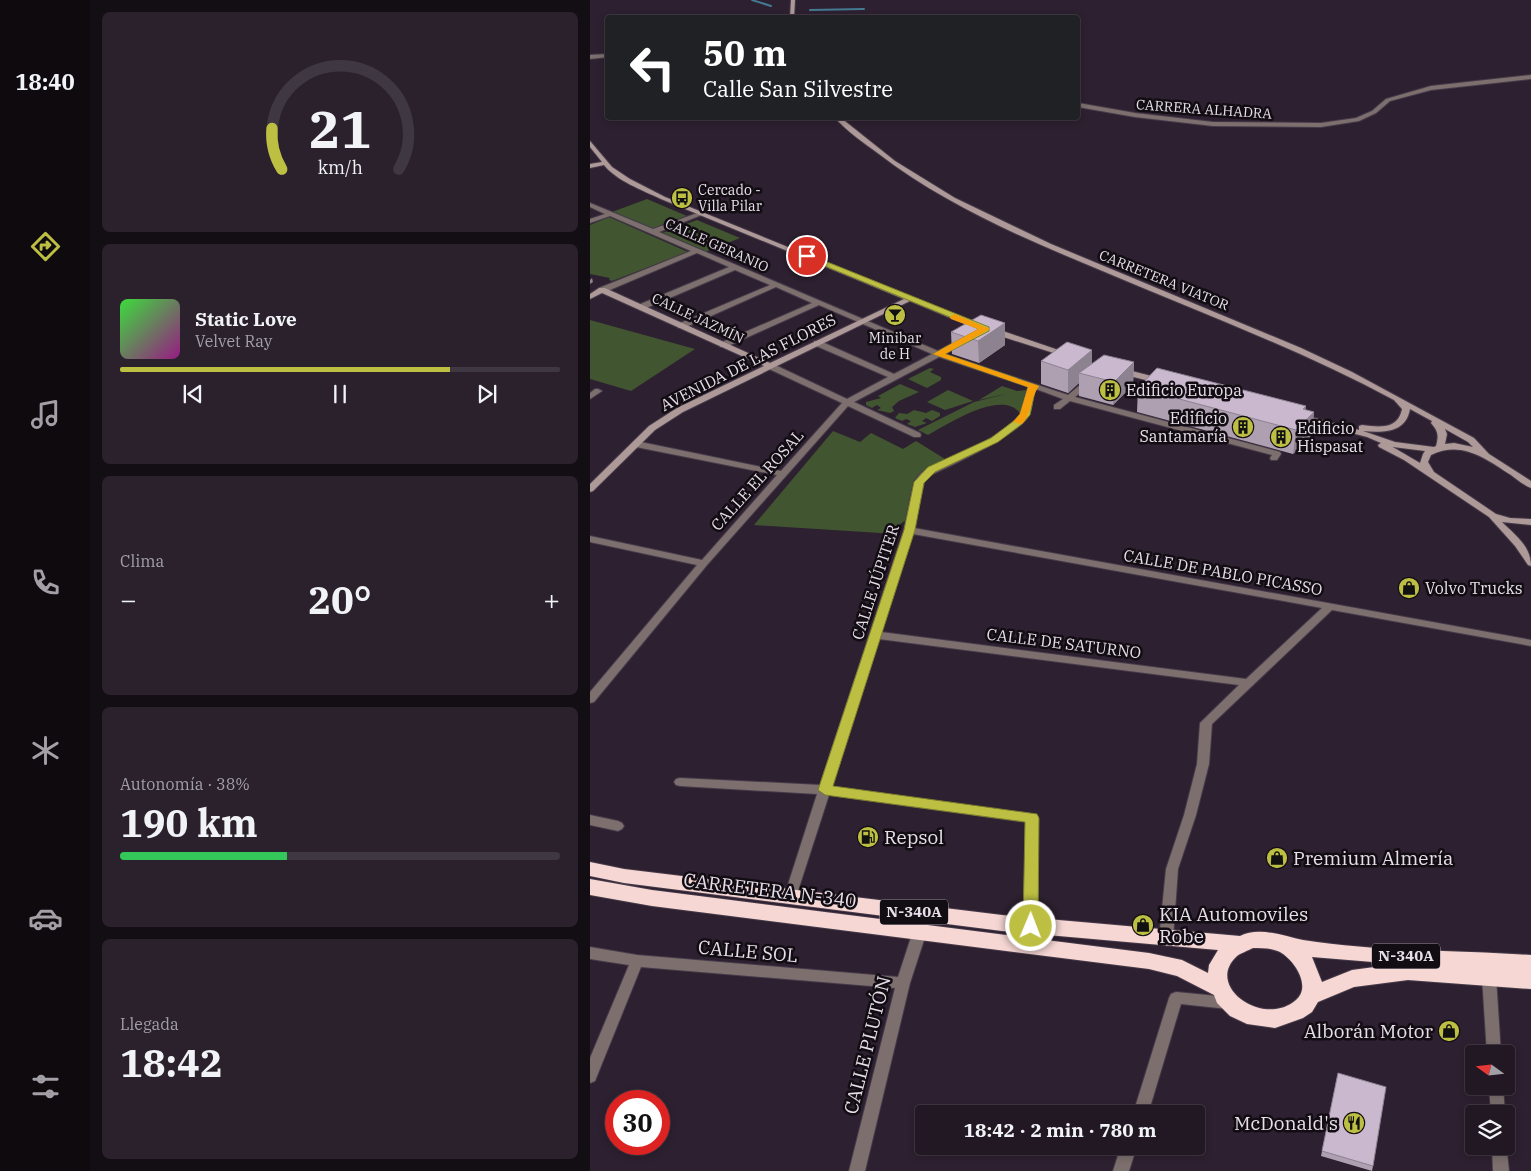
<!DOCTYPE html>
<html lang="es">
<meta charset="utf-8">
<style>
body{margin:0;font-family:"IBM Plex Serif",serif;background:#2a212c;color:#f1f3f6;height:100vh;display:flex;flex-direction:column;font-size:19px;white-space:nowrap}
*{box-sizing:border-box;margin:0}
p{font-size:16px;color:#a2a0a6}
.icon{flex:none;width:28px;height:28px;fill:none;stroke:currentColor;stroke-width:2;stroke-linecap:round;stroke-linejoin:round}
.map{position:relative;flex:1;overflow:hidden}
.details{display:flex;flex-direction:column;gap:12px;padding:12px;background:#130d14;width:500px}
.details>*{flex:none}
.hud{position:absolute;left:15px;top:15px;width:475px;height:105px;border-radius:5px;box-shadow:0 2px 8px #0003,0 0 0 1px #3f3741;background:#202124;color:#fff;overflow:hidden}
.needle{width:32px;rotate:285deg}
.fabs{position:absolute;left:875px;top:1045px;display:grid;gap:10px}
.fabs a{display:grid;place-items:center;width:50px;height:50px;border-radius:5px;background:#221824;box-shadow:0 2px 8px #0003,0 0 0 1px #3f3741;font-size:25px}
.speed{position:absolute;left:15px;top:1090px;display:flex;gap:10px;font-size:25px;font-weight:700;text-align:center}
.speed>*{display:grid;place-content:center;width:65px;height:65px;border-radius:50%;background:#221824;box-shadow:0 2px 8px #0003,0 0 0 1px #3f3741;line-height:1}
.speed .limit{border:8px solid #d22;background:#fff;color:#111}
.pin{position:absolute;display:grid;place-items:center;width:42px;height:42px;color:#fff;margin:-21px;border:2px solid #fff;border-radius:50%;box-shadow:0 1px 5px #0007}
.me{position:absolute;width:55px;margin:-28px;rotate:1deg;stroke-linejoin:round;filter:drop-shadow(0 0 4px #0008)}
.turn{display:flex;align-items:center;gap:18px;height:105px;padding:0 15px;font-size:22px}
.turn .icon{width:65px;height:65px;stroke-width:2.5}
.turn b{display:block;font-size:35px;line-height:42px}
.big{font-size:38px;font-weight:700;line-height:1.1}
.details .tile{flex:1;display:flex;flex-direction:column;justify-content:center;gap:8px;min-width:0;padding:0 18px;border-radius:8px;background:#2a212c}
.details .dial{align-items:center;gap:0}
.dial svg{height:130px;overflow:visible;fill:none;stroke:#3f3741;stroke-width:7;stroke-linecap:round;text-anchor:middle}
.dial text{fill:#f1f3f6;stroke:none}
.song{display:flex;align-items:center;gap:15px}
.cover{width:60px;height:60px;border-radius:8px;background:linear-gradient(135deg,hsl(120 70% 55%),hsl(310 70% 35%))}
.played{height:5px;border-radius:2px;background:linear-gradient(90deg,#bdbf43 75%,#3f3741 75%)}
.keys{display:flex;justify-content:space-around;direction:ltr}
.heat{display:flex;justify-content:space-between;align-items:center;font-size:28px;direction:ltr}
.charge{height:8px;border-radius:4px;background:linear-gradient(90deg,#34c759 38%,#3f3741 0)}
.trip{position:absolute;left:325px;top:1105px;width:290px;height:50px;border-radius:5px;background:#221824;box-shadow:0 2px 8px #0003,0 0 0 1px #3f3741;font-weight:700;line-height:50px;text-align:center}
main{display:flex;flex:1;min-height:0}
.menu{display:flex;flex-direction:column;width:90px;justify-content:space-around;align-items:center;background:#0e0a0e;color:#a2a0a6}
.menu .icon{width:35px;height:35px}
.menu .on{color:#bdbf43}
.menu b{font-size:22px;color:#f1f3f6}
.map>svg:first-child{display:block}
</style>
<main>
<nav class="menu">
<b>18:40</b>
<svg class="icon on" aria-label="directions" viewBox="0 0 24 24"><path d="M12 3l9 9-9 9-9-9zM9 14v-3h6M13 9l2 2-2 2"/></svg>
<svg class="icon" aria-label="music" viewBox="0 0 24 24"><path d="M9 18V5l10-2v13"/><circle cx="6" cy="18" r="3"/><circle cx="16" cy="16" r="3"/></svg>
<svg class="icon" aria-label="phone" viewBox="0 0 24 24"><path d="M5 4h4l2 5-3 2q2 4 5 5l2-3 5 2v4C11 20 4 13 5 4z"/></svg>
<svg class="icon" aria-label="climate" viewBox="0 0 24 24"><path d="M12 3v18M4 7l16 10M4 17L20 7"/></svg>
<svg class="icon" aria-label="car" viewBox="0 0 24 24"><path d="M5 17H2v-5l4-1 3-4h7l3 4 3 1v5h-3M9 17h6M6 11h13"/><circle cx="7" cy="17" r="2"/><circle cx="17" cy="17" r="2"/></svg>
<svg class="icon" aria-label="filters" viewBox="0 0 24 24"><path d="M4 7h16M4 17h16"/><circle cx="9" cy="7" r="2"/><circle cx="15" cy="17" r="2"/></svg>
</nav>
<section class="details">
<div class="tile dial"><svg viewBox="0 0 100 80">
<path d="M14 69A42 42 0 1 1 86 69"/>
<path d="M14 69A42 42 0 0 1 8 44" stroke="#bdbf43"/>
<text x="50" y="56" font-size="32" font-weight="700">21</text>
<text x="50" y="72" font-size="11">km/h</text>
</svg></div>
<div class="tile">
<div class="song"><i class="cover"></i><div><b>Static Love</b><p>Velvet Ray</p></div></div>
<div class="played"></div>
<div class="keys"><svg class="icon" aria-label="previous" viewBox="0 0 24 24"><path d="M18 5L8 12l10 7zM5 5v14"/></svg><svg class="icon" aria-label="pause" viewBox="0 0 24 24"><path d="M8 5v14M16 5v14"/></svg><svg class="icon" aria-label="next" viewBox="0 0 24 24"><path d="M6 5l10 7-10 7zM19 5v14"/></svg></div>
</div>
<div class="tile"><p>Clima</p>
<div class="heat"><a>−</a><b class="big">20°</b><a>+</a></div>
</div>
<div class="tile"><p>Autonomía · 38%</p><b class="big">190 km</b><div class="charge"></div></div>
<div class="tile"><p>Llegada</p><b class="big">18:42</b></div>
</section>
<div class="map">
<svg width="941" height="1171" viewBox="0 0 941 1171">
<rect width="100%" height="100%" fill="#2d2030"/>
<g fill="#415531">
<path d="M57,199L97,216L61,229L22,212Z"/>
<path d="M19,217L98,252L22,281L19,280L20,278L0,274V225Z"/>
<path d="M107,220L150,238L115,252L72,233Z"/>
<path d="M0,320L105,349L41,391L0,379Z"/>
<path d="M340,368L344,369L340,372L351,377V380L337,388L318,379Z"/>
<path d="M310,384L329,392L309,401L302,407L304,411L300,413L287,410L291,408L287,405L282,408L276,405V402L291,398L288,396Z"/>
<path d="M412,386L427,391L437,390C433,399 433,409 429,418V412C410,390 358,424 338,435L328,430L384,402L420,393L389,400Z"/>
<path d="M358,390L383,401L355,410L337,402Z"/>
<path d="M324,410L336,413L342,410L350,413V416L342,421L336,418L332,421L337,423L325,427L317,424L321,421L316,419L312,421L305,418L309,413L317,414Z"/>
<path d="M243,431L270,442L281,433L313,449L326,441L355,459C319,477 323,483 316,520L309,525L306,534L164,525Z"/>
</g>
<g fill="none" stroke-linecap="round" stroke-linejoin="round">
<g stroke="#447a92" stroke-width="2">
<path d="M162,0L181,6"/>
<path d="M220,10L274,9"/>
</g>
<g stroke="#473b4a" stroke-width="2">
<g id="street">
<path d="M18,54V57L0,59V55Z"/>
<path d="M941,75V79L841,90L800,101L786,113L769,121L731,127L623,126L545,117L488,107V103L545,113L623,122L731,123L766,118L782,111L796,99L841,86Z"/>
<path d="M0,203L63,229L110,212H114V214L69,232L348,351L370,339H373L377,341L355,354L478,395L496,380H502V384L485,397L690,452L691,454L687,460H681L680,458L682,455L480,401L470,409H464V405L473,399L446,389C441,397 443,408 439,415C428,436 359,466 337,477L334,482L324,528L941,640V646L742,610L622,724L619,764L606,815L588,869L583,939L581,943L576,944L571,943L569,939L576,869L594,815L607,764L610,723L649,685L289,639L242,787L446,815L448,818V926L446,930L441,931L436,930L434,926L436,822L239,795L206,897L205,901L200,902L195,901L194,897L227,794L90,786L86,785L84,782L86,779L90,778L230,785L314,530L324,482L331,473C360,459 408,440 429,416C436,409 432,395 439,387L349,357L264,402L330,433L331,435L330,437H324L258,406L117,565L4,702L0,703V692L107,565L0,542V536L112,560L187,475L46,447L42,444L43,442L46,441L191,471L252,403L177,368V364H183L257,399L298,377L224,345V341H230L304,374L342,354L229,305L136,347H130V343L222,303L186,287L94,328H88V324L180,285L145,270L54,309H48V305L139,267L107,253L15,292H9V288L101,251L20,216L0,223V219L15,214L0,207ZM323,534L732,608L656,679L291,632Z"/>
<path d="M5,389H8L12,391L0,399V393Z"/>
<path d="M0,815L28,821L32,823L34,826L32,829L28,831L0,825Z"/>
<path d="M330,926L335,927L337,931L320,983L275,1171H259L305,988L51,967L7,1076L5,1081L0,1083V1058L39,965L0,959V947L47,955L308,977L323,931L325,927Z"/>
<path d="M899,971L904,973L906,977L911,1054H897L892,977L894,973Z"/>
<path d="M586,992L638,997L643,999L645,1003L643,1007L638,1009L591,1004L558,1114H543L579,998L581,994Z"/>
<path d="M899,1086H913L915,1114H901Z"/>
<path d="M916,1143L919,1171H903L902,1146H916Z"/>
<path d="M531,1146H547L539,1171H523Z"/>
</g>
</g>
<g stroke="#473b4a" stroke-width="2">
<g id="secondary">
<path d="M201,0H205L204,18H200Z"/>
<path d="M245,118H251L305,161L365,198L461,244L711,348L762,372L884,438L899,454L941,481V488C934,485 927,480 921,475C895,458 871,440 841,455L838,462L844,472L906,514L920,518L941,519V525L912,522C925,535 941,546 941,566L938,565L925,546L899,517L814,460L789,447L788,445L791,443L777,437L707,419L706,417L710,414L769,430V426L772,425C789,427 808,430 812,409L804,400C707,348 604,310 503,267C428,236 353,203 289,154C274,143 258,132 245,118ZM820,409L842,421L841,423C848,431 849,435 846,446L844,447L805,442L773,431C793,433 816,433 820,409ZM855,429L878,442L883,447L864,443L855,444L857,434ZM801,446L803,447L835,451L833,454L830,463Z"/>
<path d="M0,141L22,167L40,179L75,197L394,327L390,329H387L320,301L93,412L65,430L3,491L0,492V484L59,426L87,408L174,366L12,293L0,299V294L9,288H15L180,363L314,299L71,199C52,190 27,181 14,165L0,168V164L12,162L0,147Z"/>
<path d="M401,329H407L480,354L476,356H473L401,333Z"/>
<path d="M528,369H534L573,379L574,381L570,383H567L528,373Z"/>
</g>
</g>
<g stroke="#473b4a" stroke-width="2">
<path id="highway" d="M0,862L34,869L412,915L650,936C669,926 693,936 713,940C788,952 866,950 941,955V989L818,980L764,987L728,1002L722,1012L713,1018L685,1028L657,1024L640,1016L627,1003L624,995L587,976L559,969L62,906L0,895V879L62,890L559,953L592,960L618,973L619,965L628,950L412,931L34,883L0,876ZM663,948C672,948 682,948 690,952C704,960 722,986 706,1000C674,1028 615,987 646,957C650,953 658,951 663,948ZM722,957L807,964L762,970L732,982Z"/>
</g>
<use href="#street" fill="#7c6f6e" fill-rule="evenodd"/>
<use href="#secondary" fill="#ad9997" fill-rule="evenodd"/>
<use href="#highway" fill="#f6d7d4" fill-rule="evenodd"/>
</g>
<g fill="#ae9fb1">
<path d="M415,323V345L389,363L362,354L361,332Z"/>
<path d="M502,350V364L544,362L543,385L523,405L489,396V383L478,393L451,384V361Z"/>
<path d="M548,388L716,406L715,410L724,412L721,436L703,454L547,412Z"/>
<path d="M748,1073L783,1166L782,1171L731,1156Z"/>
</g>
<g fill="#8d8290">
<path d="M2,278L3,282L0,284V280Z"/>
<path d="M415,323V345L389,363L388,341Z"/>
<path d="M502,350V373H489V383L478,393V370Z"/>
<path d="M544,362L543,385L523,405L524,382Z"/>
<path d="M716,406L714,422L724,412L721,436L703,454L706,430L713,409Z"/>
</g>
<g fill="#cab9ce" stroke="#8d8290">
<path d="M391,315L415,323L388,341L361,332Z"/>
<path d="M477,342L502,350L478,370L451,361Z"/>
<path d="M514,355L544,362L524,382L489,373Z"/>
<path d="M567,368L716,406L713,409L724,412L706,430L548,388Z"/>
<path d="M748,1073L796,1087L783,1166L732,1151Z"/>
</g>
<path fill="#bdbf43" stroke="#7b7c2c" d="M215,255H220L399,327V331L355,354L449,386L445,391L440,415L432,424L408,442L345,472L334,483L325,530L243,786L447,814L449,818L448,926L446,930L441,932L436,930L433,926L435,822L235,795L228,790L314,530L324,482L338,467L401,438L425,420L430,414L438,387L343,354L389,329L215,258Z"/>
<path fill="#f59e0b" d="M364,314L400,329L355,354L449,386C440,399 443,411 432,424L423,422L430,414L438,387L343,354L388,329L361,319L360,317Z"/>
<defs>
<g id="bus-disc" transform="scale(1.125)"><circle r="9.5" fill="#bdbf43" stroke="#120c13"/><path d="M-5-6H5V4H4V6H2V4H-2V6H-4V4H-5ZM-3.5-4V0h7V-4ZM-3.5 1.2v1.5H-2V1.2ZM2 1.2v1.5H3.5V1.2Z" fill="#111"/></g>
<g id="bar-disc" transform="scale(1.125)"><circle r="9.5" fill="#bdbf43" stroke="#120c13"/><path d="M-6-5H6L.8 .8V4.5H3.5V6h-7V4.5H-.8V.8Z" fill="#111"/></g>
<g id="building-disc" transform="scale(1.125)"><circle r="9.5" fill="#bdbf43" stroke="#120c13"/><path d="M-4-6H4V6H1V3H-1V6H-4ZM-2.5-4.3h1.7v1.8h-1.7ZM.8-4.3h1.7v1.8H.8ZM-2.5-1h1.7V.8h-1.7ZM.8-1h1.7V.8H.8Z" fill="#111"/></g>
<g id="shop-disc" transform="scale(1.125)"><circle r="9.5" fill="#bdbf43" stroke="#120c13"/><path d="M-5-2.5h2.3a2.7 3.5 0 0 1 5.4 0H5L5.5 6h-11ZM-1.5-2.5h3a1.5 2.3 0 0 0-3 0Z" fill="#111"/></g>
<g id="fuel-disc" transform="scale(1.125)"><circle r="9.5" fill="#bdbf43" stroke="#120c13"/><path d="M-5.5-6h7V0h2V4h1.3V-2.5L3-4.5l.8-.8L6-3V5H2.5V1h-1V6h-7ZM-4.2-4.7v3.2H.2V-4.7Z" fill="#111"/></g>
<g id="restaurant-disc" transform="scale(1.125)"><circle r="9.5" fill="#bdbf43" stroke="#120c13"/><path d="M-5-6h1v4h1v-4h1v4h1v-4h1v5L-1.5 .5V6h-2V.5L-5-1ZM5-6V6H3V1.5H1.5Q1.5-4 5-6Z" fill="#111"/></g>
</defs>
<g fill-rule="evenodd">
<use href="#bus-disc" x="92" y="198"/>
<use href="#bar-disc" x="305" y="315"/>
<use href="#building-disc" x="520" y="390"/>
<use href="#building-disc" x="653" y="427"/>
<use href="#building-disc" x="691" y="437"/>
<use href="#shop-disc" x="819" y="588"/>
<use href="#fuel-disc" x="278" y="837"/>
<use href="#shop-disc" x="687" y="858"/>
<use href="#shop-disc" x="553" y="925"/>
<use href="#shop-disc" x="859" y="1031"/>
<use href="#restaurant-disc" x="764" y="1123"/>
</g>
<g text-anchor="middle" stroke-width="5" stroke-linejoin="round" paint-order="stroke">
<g font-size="14" fill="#e7dee9" stroke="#120c13">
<text transform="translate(614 109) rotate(4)" y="5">CARRERA ALHADRA</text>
<text transform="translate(127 245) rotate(24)" y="5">CALLE GERANIO</text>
<text transform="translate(574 280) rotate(22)" y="5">CARRETERA VIATOR</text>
<text transform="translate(108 318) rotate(25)" y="5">CALLE JAZMÍN</text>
</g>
<g font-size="14" fill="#e7dee9" stroke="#120c13" text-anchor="start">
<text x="108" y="195">Cercado -<tspan x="108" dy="16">Villa Pilar</tspan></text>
<text x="305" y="343" text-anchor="middle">Minibar<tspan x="305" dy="16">de H</tspan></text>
</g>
<g fill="#120c13" stroke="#a79fa9" stroke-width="1">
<rect x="290" y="899.5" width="68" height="25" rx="4"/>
<rect x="782" y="943.5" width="68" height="25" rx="4"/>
</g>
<g font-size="15" font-weight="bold" fill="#e7dee9">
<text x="324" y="917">N-340A</text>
<text x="816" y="961">N-340A</text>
</g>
<g font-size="16" fill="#e7dee9" stroke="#120c13">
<text transform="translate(158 362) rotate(-27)" y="6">AVENIDA DE LAS FLORES</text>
<text transform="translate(167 480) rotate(-48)" y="6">CALLE EL ROSAL</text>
<text transform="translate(633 572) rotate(10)" y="6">CALLE DE PABLO PICASSO</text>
<text transform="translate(285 582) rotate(-72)" y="6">CALLE JÚPITER</text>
<text transform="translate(474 643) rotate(7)" y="6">CALLE DE SATURNO</text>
</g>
<g font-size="16" fill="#e7dee9" stroke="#120c13" text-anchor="start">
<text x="536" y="396">Edificio Europa</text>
<text x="637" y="424" text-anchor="end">Edificio<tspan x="637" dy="18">Santamaría</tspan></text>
<text x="707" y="434">Edificio<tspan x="707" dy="18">Hispasat</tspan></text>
<text x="835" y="594">Volvo Trucks</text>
</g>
<g font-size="19" fill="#e7dee9" stroke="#120c13" text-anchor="start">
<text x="294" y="844">Repsol</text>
<text x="703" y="865">Premium Almería</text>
<text x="569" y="921">KIA Automoviles<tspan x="569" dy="22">Robe</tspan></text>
<text x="843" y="1038" text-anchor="end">Alborán Motor</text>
<text x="748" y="1130" text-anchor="end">McDonald's</text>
</g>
<g font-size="19" fill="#e7dee9" stroke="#120c13">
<text transform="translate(180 890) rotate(7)" y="7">CARRETERA N-340</text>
<text transform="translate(158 951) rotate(5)" y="7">CALLE SOL</text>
<text transform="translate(277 1045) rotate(-76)" y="7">CALLE PLUTÓN</text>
</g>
</g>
</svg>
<div class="fabs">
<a><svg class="needle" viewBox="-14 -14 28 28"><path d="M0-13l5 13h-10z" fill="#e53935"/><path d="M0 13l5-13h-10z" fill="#a2a0a6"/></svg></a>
<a><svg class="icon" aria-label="layers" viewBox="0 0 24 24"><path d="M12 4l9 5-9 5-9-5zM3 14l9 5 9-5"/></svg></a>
</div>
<div class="speed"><div class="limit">30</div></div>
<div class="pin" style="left:217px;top:256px;background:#d93025"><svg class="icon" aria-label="arrive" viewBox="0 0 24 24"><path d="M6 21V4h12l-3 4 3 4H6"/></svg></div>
<svg class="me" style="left:441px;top:926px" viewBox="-20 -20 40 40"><circle r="17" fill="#bdbf43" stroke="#fff" stroke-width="3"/><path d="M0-11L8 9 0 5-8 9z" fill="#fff"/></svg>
<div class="trip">18:42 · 2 min · 780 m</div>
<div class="hud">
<div class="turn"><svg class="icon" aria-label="left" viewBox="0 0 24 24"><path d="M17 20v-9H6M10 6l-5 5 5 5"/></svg><div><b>50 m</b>Calle San Silvestre</div></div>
</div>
</div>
</main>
